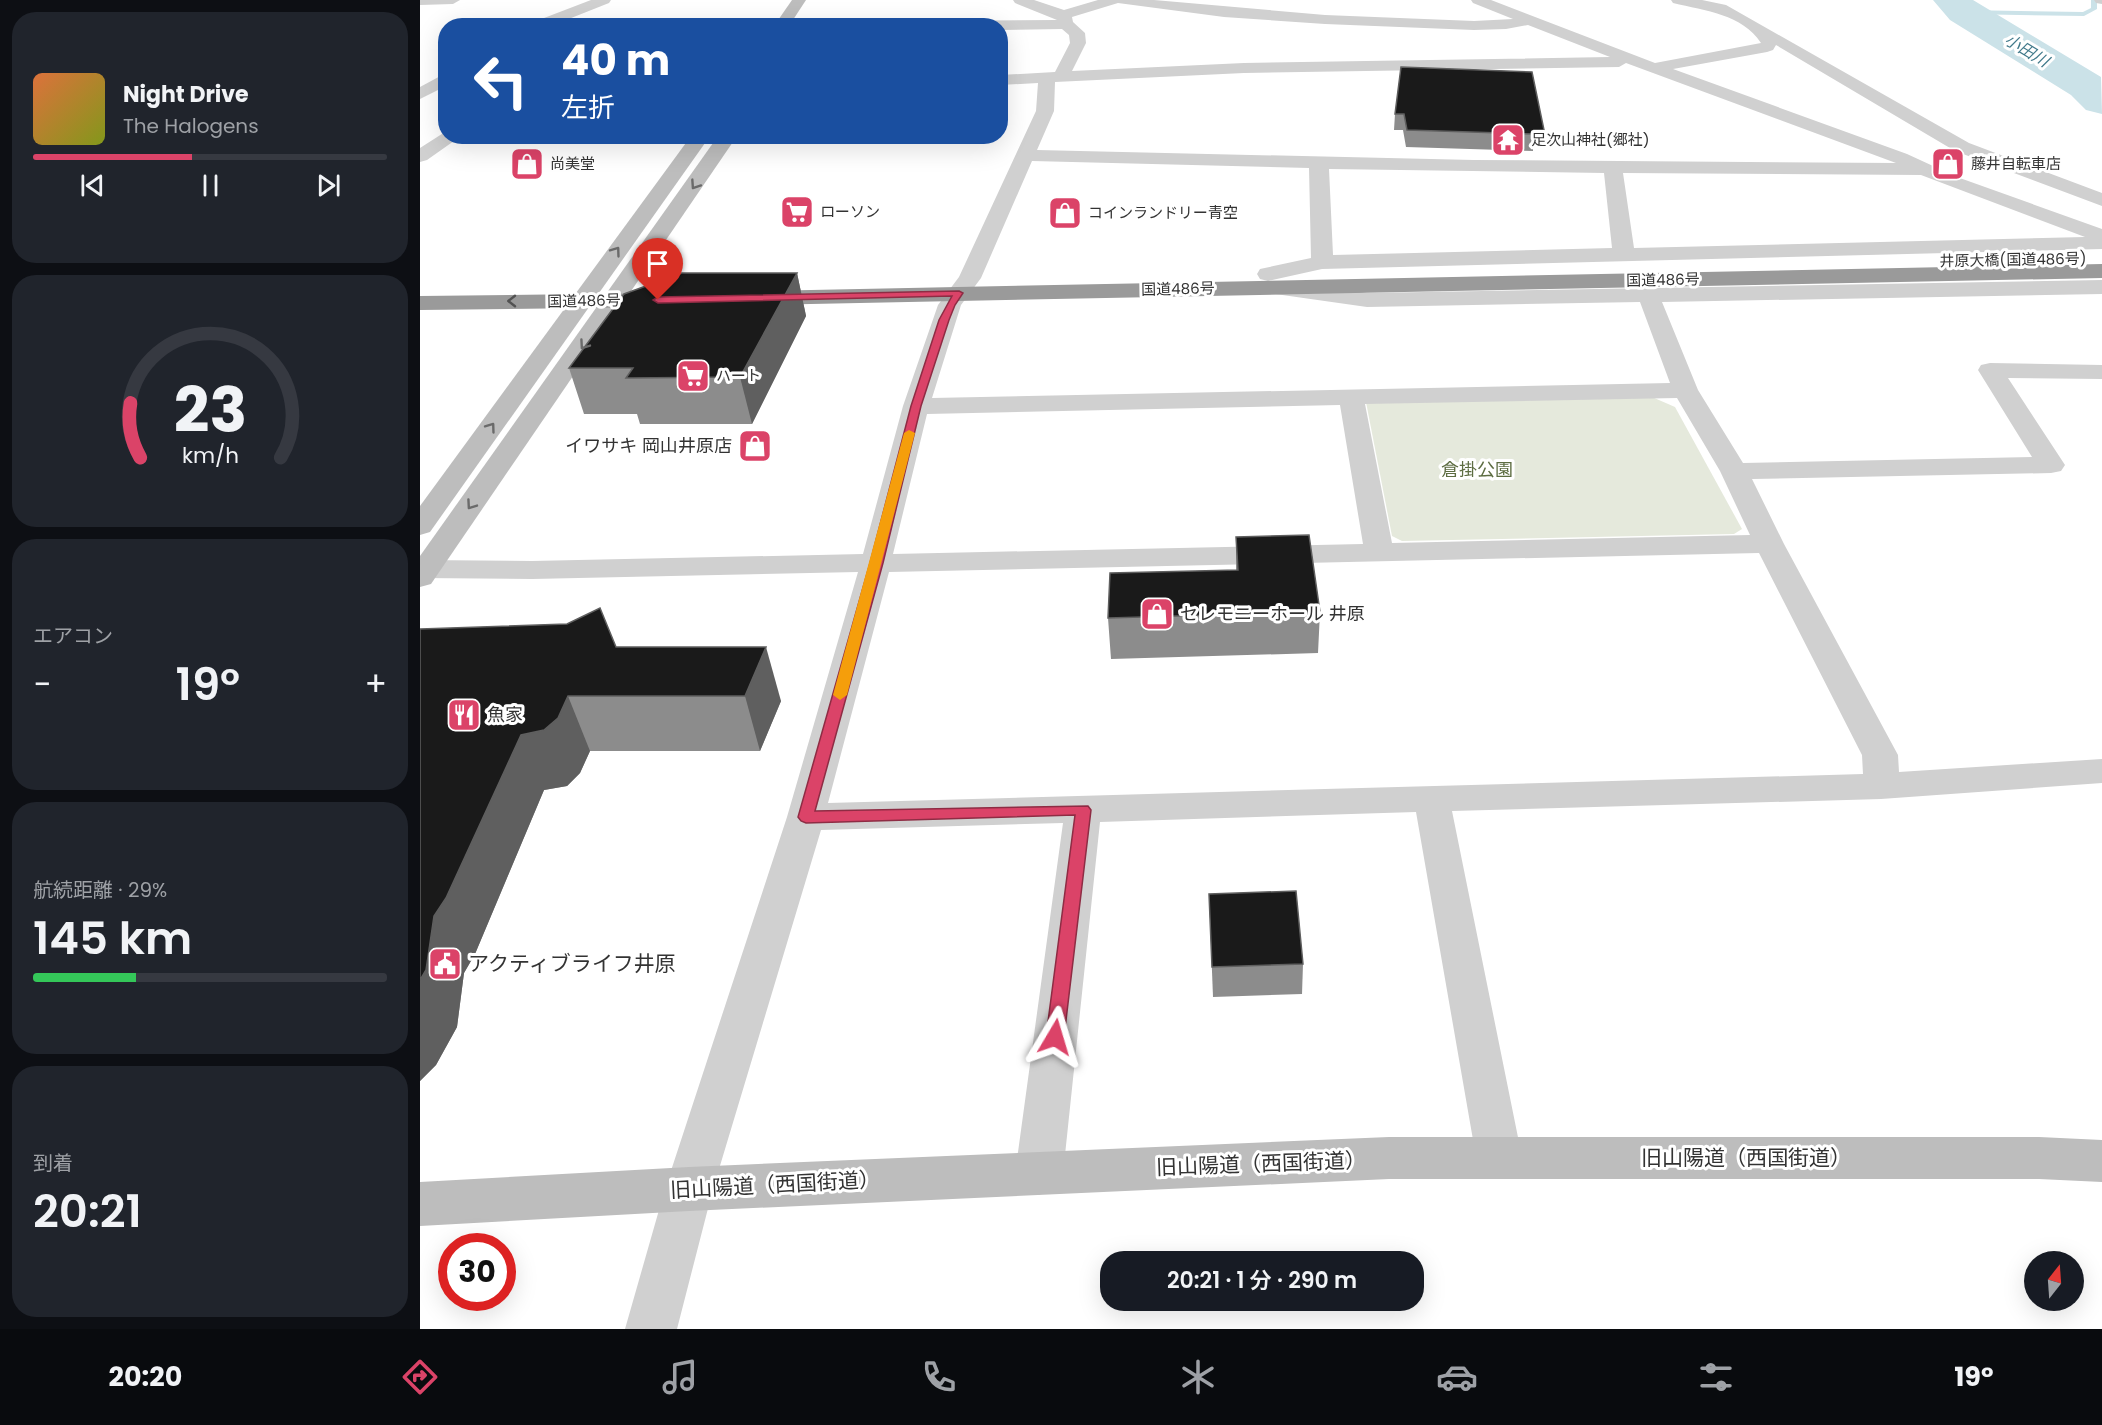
<!DOCTYPE html>
<html lang="ja">
<meta charset="utf-8">
<style>
body{margin:0;font-family:Poppins,"Noto Sans JP",sans-serif;background:#20242c;color:#f1f3f6;height:100vh;display:flex;flex-direction:column;font-size:22px;white-space:nowrap}
*{box-sizing:border-box;margin:0}
p{font-size:20px;color:#9ea1a6}
.icon{flex:none;width:33px;height:33px;fill:none;stroke:currentColor;stroke-width:2;stroke-linecap:round;stroke-linejoin:round}
.map{position:relative;flex:1;overflow:hidden}
.panel{display:flex;flex-direction:column;gap:12px;padding:12px;background:#0d0f14;width:420px}
.panel>*{flex:none}
.top-card{position:absolute;left:18px;top:18px;width:570px;height:126px;border-radius:24px;box-shadow:0 6px 24px #0002;background:#1a4fa0;color:#fff;overflow:hidden}
.needle{width:39px;rotate:17deg}
.buttons{position:absolute;left:1604px;top:1251px;display:grid;gap:12px}
.buttons a{display:grid;place-items:center;width:60px;height:60px;border-radius:50%;background:#171b24;box-shadow:0 6px 24px #0002;font-size:30px}
.speed{position:absolute;left:18px;top:1233px;display:flex;gap:12px;font-size:30px;font-weight:700;text-align:center}
.speed>*{display:grid;place-content:center;width:78px;height:78px;border-radius:50%;background:#171b24;box-shadow:0 6px 24px #0002;line-height:1}
.speed .limit{border:9px solid #d22;background:#fff;color:#111}
.pin{position:absolute;display:grid;place-items:center;width:51px;height:51px;color:#fff;margin:-62px -26px;border-radius:50% 50% 50% 0;rotate:-45deg;box-shadow:0 0 6px #0007}
.pin .icon{rotate:45deg}
.me{position:absolute;width:66px;margin:-33px;rotate:7deg;stroke-linejoin:round;filter:drop-shadow(0 0 4px #0008)}
.turn{display:flex;align-items:center;gap:21px;height:126px;padding:0 24px;font-size:27px}
.turn .icon{width:78px;height:78px;stroke-width:2.5}
.turn b{display:block;font-size:42px;line-height:51px}
.big{font-size:45px;font-weight:600;line-height:1.1}
.panel .tile{flex:1;display:flex;flex-direction:column;justify-content:center;gap:9px;min-width:0;padding:0 21px;border-radius:24px;background:#20242c}
.panel .dial{align-items:center;gap:0}
.dial svg{height:156px;overflow:visible;fill:none;stroke:#363941;stroke-width:7;stroke-linecap:round;text-anchor:middle}
.dial text{fill:#f1f3f6;stroke:none}
.song{display:flex;align-items:center;gap:18px}
.cover{width:72px;height:72px;border-radius:9px;background:linear-gradient(135deg,hsl(20 70% 55%),hsl(70 70% 35%))}
.played{height:6px;border-radius:3px;background:linear-gradient(90deg,#db4368 45%,#363941 45%)}
.keys{display:flex;justify-content:space-around;direction:ltr}
.heat{display:flex;justify-content:space-between;align-items:center;font-size:33px;direction:ltr}
.charge{height:9px;border-radius:4px;background:linear-gradient(90deg,#34c759 29%,#363941 0)}
.trip{position:absolute;left:680px;top:1251px;width:324px;height:60px;border-radius:24px;background:#171b24;box-shadow:0 6px 24px #0002;font-weight:600;line-height:60px;text-align:center}
.menu{display:flex;height:96px;justify-content:space-around;align-items:center;background:#090b0e;color:#9ea1a6}
.menu .icon{width:42px;height:42px}
.menu .current{color:#db4368}
.menu b{font-size:27px;color:#f1f3f6}
main{display:flex;flex:1;min-height:0}
.map>svg:first-child{display:block}
</style>
<main>
<section class="panel">
<div class="tile">
<div class="song"><i class="cover"></i><div><b>Night Drive</b><p>The Halogens</p></div></div>
<div class="played"></div>
<div class="keys"><svg class="icon" aria-label="previous" viewBox="0 0 24 24"><path d="M18 5L8 12l10 7zM5 5v14"/></svg><svg class="icon" aria-label="pause" viewBox="0 0 24 24"><path d="M8 5v14M16 5v14"/></svg><svg class="icon" aria-label="next" viewBox="0 0 24 24"><path d="M6 5l10 7-10 7zM19 5v14"/></svg></div>
</div>
<div class="tile dial"><svg viewBox="0 0 100 80">
<path d="M14 69A42 42 0 1 1 86 69"/>
<path d="M14 69A42 42 0 0 1 9 41" stroke="#db4368"/>
<text x="50" y="56" font-size="32" font-weight="700">23</text>
<text x="50" y="72" font-size="11">km/h</text>
</svg></div>
<div class="tile"><p>エアコン</p>
<div class="heat"><a>−</a><b class="big">19°</b><a>+</a></div>
</div>
<div class="tile"><p>航続距離 · 29%</p><b class="big">145 km</b><div class="charge"></div></div>
<div class="tile"><p>到着</p><b class="big">20:21</b></div>
</section>
<div class="map">
<svg width="1682" height="1329" viewBox="0 0 1682 1329">
<rect width="100%" height="100%" fill="#fff"/>
<path fill="#e5e9dc" d="M1232,397L1255,407L1322,529L1314,534L982,541L972,536L946,402Z"/>
<g fill="none" stroke-linecap="round" stroke-linejoin="round">
<path fill="#cbe2e8" fill-rule="evenodd" d="M1671,0H1677V9L1664,16L1543,14L1540,12L1543,10L1663,12L1671,8Z"/>
<path fill="#cbe2e8" fill-rule="evenodd" d="M1513,0H1553L1681,77L1682,114L1666,110L1651,95L1530,20Z"/>
<g fill="#d0d0d0" fill-rule="evenodd">
<path d="M0,0H40L33,4L0,5Z"/>
<path d="M171,0H191L189,3L131,26H109L111,23Z"/>
<path d="M593,0H614L644,10L678,0H734L905,15L1054,21L1093,19L1053,3L1051,0H1071L1235,63L1341,43C1322,14 1286,11 1253,3L1251,0H1282L1306,5L1549,143L1682,193V206L1535,151L1356,45L1353,50L1347,52L1253,69L1487,154L1537,177L1682,229V249L902,269L848,281L840,279L837,274L840,269L891,258L889,168L612,161L561,278L541,305L512,398L1250,383L1220,302L947,307L849,293L846,288L849,283L857,281L947,293L1682,280V294L1242,302L1278,390L1323,463L1612,457L1558,370L1561,365L1570,363L1682,365V379L1588,378L1645,465L1641,471L1631,473L1332,479L1364,544L1478,755L1479,772L1682,759V783L1461,799L1032,811L1102,1157L1095,1172L1079,1178L1063,1172L1056,1157L996,812L680,822L643,1174L636,1189L619,1195L602,1189L595,1174L643,823L401,830L293,1189L257,1329H205L245,1189L367,817L438,572L112,579L0,578V560L112,561L443,554L483,406L518,305L539,277L616,111L618,83L580,85V75L635,72L650,43L649,35L642,29L580,30V26H496L503,21L637,20L595,3ZM698,3L804,17L905,24L1054,30L1086,29L1108,25L1190,57L824,63L652,71L666,43L665,33L653,22L652,17ZM1206,63L1476,163L1054,160L617,150L634,111L635,82L824,73L1199,67ZM909,169L1184,173L1192,248L913,255ZM1203,173L1501,175L1665,237L1214,248ZM1257,398L1300,471L1330,535L972,543L945,404ZM920,405L943,544L473,554L507,414ZM1339,553L1442,755L1443,774L408,803L469,572Z"/>
<path d="M1674,0H1682V4L1676,3Z"/>
<path d="M26,73V86L0,99V87Z"/>
<path d="M25,132L26,136H41L7,160L0,162V148Z"/>
</g>
<g fill="#bdbdbd" fill-rule="evenodd">
<path d="M372,0H386L369,26H354Z"/>
<path d="M271,136H290L10,532L0,535V506Z"/>
<path d="M298,136H317L11,584L0,587V556Z"/>
<path d="M969,1137H1619L1682,1140V1182L1619,1179H969L269,1211L0,1226V1182L269,1167Z"/>
</g>
<g fill="#9a9a9a" fill-rule="evenodd">
<path d="M1682,264V278L338,305L330,303L327,298L330,293L338,291Z"/>
<path d="M244,293L252,295L255,300L252,305L244,307L0,310V296Z"/>
</g>
</g>
<g fill="#8c8c8c">
<path d="M981,67L1124,130L1122,147H1113V151L986,147L983,130H974L975,114Z"/>
<path d="M377,273L386,316L332,424H220L217,414H164L149,368Z"/>
<path d="M816,537L900,612L898,653L691,659L688,618L816,570Z"/>
<path d="M0,629L196,647L361,701L340,751H170L160,773L147,786L124,790L55,954L44,973L37,1027L16,1065L0,1081Z"/>
<path d="M789,894L883,964L882,994L793,997Z"/>
</g>
<g fill="#5f5f5f">
<path d="M377,273L386,316L332,424L320,377Z"/>
<path d="M346,647L361,701L340,751L325,696Z"/>
<path d="M148,696L170,751L160,773L147,786L124,790L55,954L44,973L37,1027L16,1065L0,1081V980L14,916L101,735Z"/>
</g>
<g fill="#1a1a1a" stroke="#5f5f5f" stroke-width="1.5">
<path d="M981,67L1112,72L1124,130H1114L1115,134L987,130L984,114H975Z"/>
<path d="M262,273H377L320,377L206,378L213,368H149L204,294Z"/>
<path d="M889,535L900,612L688,618L690,573L818,570L816,537Z"/>
<path d="M180,608L196,647H346L325,696H148L138,718L124,730L101,735L26,898L14,916L6,970L0,980V629L147,624Z"/>
<path d="M876,891L883,964L792,967L789,894Z"/>
</g>
<defs><path id="oneway-chevron" d="M-2-3.5L2.5 0L-2 3.5" fill="none" stroke-width="1.6" stroke-linecap="round" stroke-linejoin="round" transform="scale(1.5)"/></defs>
<g stroke="#6a6a6a">
<use href="#oneway-chevron" transform="translate(275 185) rotate(124)"/>
<use href="#oneway-chevron" transform="translate(196 251) rotate(-54)"/>
<use href="#oneway-chevron" transform="translate(164 345) rotate(125)"/>
<use href="#oneway-chevron" transform="translate(71 427) rotate(-54)"/>
<use href="#oneway-chevron" transform="translate(51 505) rotate(125)"/>
</g>
<use stroke="#525252" href="#oneway-chevron" transform="translate(92 301) rotate(180)"/>
<path fill="#db4368" stroke="#8e2c44" stroke-width="1.5" d="M539,291L543,293L535,305L529,320L501,406L463,563L395,811L668,806L671,810L644,1037L642,1042L635,1044L629,1042L626,1037L655,815L386,823L381,821L378,817L450,563L491,406L519,320L532,296L238,303L233,300L238,297Z"/>
<path fill="#f59e0b" d="M489,430L495,433L427,695L420,700L413,695L484,433Z"/>
<defs>
<g id="temple-square" transform="scale(1.725)"><rect x="-9" y="-9" width="18" height="18" rx="4" fill="#db4368" stroke="#fff"/><path d="M0-6L5-2H3V0L6.5 2.5H4V6H1.5V3h-3V6H-4V2.5H-6.5L-3 0V-2H-5Z" fill="#fff"/></g>
<g id="shop-square" transform="scale(1.725)"><rect x="-9" y="-9" width="18" height="18" rx="4" fill="#db4368" stroke="#fff"/><path d="M-5-2.5h2.3a2.7 3.5 0 0 1 5.4 0H5L5.5 6h-11ZM-1.5-2.5h3a1.5 2.3 0 0 0-3 0Z" fill="#fff"/></g>
<g id="supermarket-square" transform="scale(1.725)"><rect x="-9" y="-9" width="18" height="18" rx="4" fill="#db4368" stroke="#fff"/><path d="M-6-5.5h2.5l.6 2H6L4.5 2H-2.5L-4.4-4H-6ZM-1.5 3.2a1.3 1.3 0 1 0 .1 0ZM3 3.2a1.3 1.3 0 1 0 .1 0Z" fill="#fff"/></g>
<g id="restaurant-square" transform="scale(1.725)"><rect x="-9" y="-9" width="18" height="18" rx="4" fill="#db4368" stroke="#fff"/><path d="M-5-6h1v4h1v-4h1v4h1v-4h1v5L-1.5 .5V6h-2V.5L-5-1ZM5-6V6H3V1.5H1.5Q1.5-4 5-6Z" fill="#fff"/></g>
<g id="civic-square" transform="scale(1.725)"><rect x="-9" y="-9" width="18" height="18" rx="4" fill="#db4368" stroke="#fff"/><path d="M-.6-6.5H3V-4.5H.6V-3L4-1V1h2V6H-6V1h2V-1L-.6-3ZM-1.2 2.5V6h2.4V2.5Z" fill="#fff"/></g>
</defs>
<g fill-rule="evenodd">
<use href="#temple-square" x="1088" y="140"/>
<use href="#shop-square" x="107" y="164"/>
<use href="#shop-square" x="1528" y="164"/>
<use href="#supermarket-square" x="377" y="212"/>
<use href="#shop-square" x="645" y="213"/>
<use href="#supermarket-square" x="273" y="376"/>
<use href="#shop-square" x="335" y="446"/>
<use href="#shop-square" x="737" y="614"/>
<use href="#restaurant-square" x="44" y="715"/>
<use href="#civic-square" x="25" y="964"/>
</g>
<g text-anchor="middle" stroke-width="6" stroke-linejoin="round" paint-order="stroke">
<g font-size="15" fill="#333" stroke="#fff" text-anchor="start">
<text x="1111" y="145">足次山神社(郷社)</text>
<text x="130" y="169">尚美堂</text>
<text x="1551" y="169">藤井自転車店</text>
<text x="400" y="217">ローソン</text>
<text x="668" y="218">コインランドリー青空</text>
<text x="296" y="381">ハート</text>
</g>
<g font-size="15" fill="#333" stroke="#fff">
<text transform="translate(1593 260) rotate(-1)" y="5">井原大橋(国道486号)</text>
<text transform="translate(1243 280) rotate(-1)" y="5">国道486号</text>
<text transform="translate(758 289) rotate(-1)" y="5">国道486号</text>
<text transform="translate(164 301) rotate(-1)" y="5">国道486号</text>
</g>
<g font-size="16" font-style="italic" fill="#417a8b" stroke="#fff">
<text transform="translate(1607 50) rotate(31)" y="6">小田川</text>
</g>
<g font-size="18" fill="#333" stroke="#fff" text-anchor="start">
<text x="312" y="452" text-anchor="end">イワサキ 岡山井原店</text>
<text x="760" y="620">セレモニーホール 井原</text>
<text x="67" y="721">魚家</text>
</g>
<g font-size="18" fill="#5d6d42" stroke="#fff">
<text x="1057" y="476">倉掛公園</text>
</g>
<g font-size="21" fill="#333" stroke="#fff" text-anchor="start">
<text x="48" y="971">アクティブライフ井原</text>
</g>
<g font-size="21" fill="#333" stroke="#fff">
<text x="1326" y="1165">旧山陽道（西国街道）</text>
<text transform="translate(841 1164) rotate(-2)" y="7">旧山陽道（西国街道）</text>
<text transform="translate(355 1185) rotate(-3)" y="7">旧山陽道（西国街道）</text>
</g>
</g>
</svg>
<div class="buttons">
<a><svg class="needle" viewBox="-14 -14 28 28"><path d="M0-13l5 13h-10z" fill="#e53935"/><path d="M0 13l5-13h-10z" fill="#9ea1a6"/></svg></a>
</div>
<div class="speed"><div class="limit">30</div></div>
<div class="pin" style="left:238px;top:300px;background:#d93025"><svg class="icon" aria-label="arrive" viewBox="0 0 24 24"><path d="M6 21V4h12l-3 4 3 4H6"/></svg></div>
<svg class="me" style="left:635px;top:1037px" viewBox="-20 -20 40 40"><path d="M0-17L14 15 0 8-14 15z" fill="#db4368" stroke="#fff" stroke-width="4"/></svg>
<div class="trip">20:21 · 1 分 · 290 m</div>
<div class="top-card">
<div class="turn"><svg class="icon" aria-label="left" viewBox="0 0 24 24"><path d="M17 20v-9H6M10 6l-5 5 5 5"/></svg><div><b>40 m</b>左折</div></div>
</div>
</div>
</main>
<nav class="menu">
<b>20:20</b>
<svg class="icon current" aria-label="directions" viewBox="0 0 24 24"><path d="M12 3l9 9-9 9-9-9zM9 14v-3h6M13 9l2 2-2 2"/></svg>
<svg class="icon" aria-label="music" viewBox="0 0 24 24"><path d="M9 18V5l10-2v13"/><circle cx="6" cy="18" r="3"/><circle cx="16" cy="16" r="3"/></svg>
<svg class="icon" aria-label="phone" viewBox="0 0 24 24"><path d="M5 4h4l2 5-3 2q2 4 5 5l2-3 5 2v4C11 20 4 13 5 4z"/></svg>
<svg class="icon" aria-label="climate" viewBox="0 0 24 24"><path d="M12 3v18M4 7l16 10M4 17L20 7"/></svg>
<svg class="icon" aria-label="car" viewBox="0 0 24 24"><path d="M5 17H2v-5l4-1 3-4h7l3 4 3 1v5h-3M9 17h6M6 11h13"/><circle cx="7" cy="17" r="2"/><circle cx="17" cy="17" r="2"/></svg>
<svg class="icon" aria-label="filters" viewBox="0 0 24 24"><path d="M4 7h16M4 17h16"/><circle cx="9" cy="7" r="2"/><circle cx="15" cy="17" r="2"/></svg>
<b>19°</b>
</nav>
